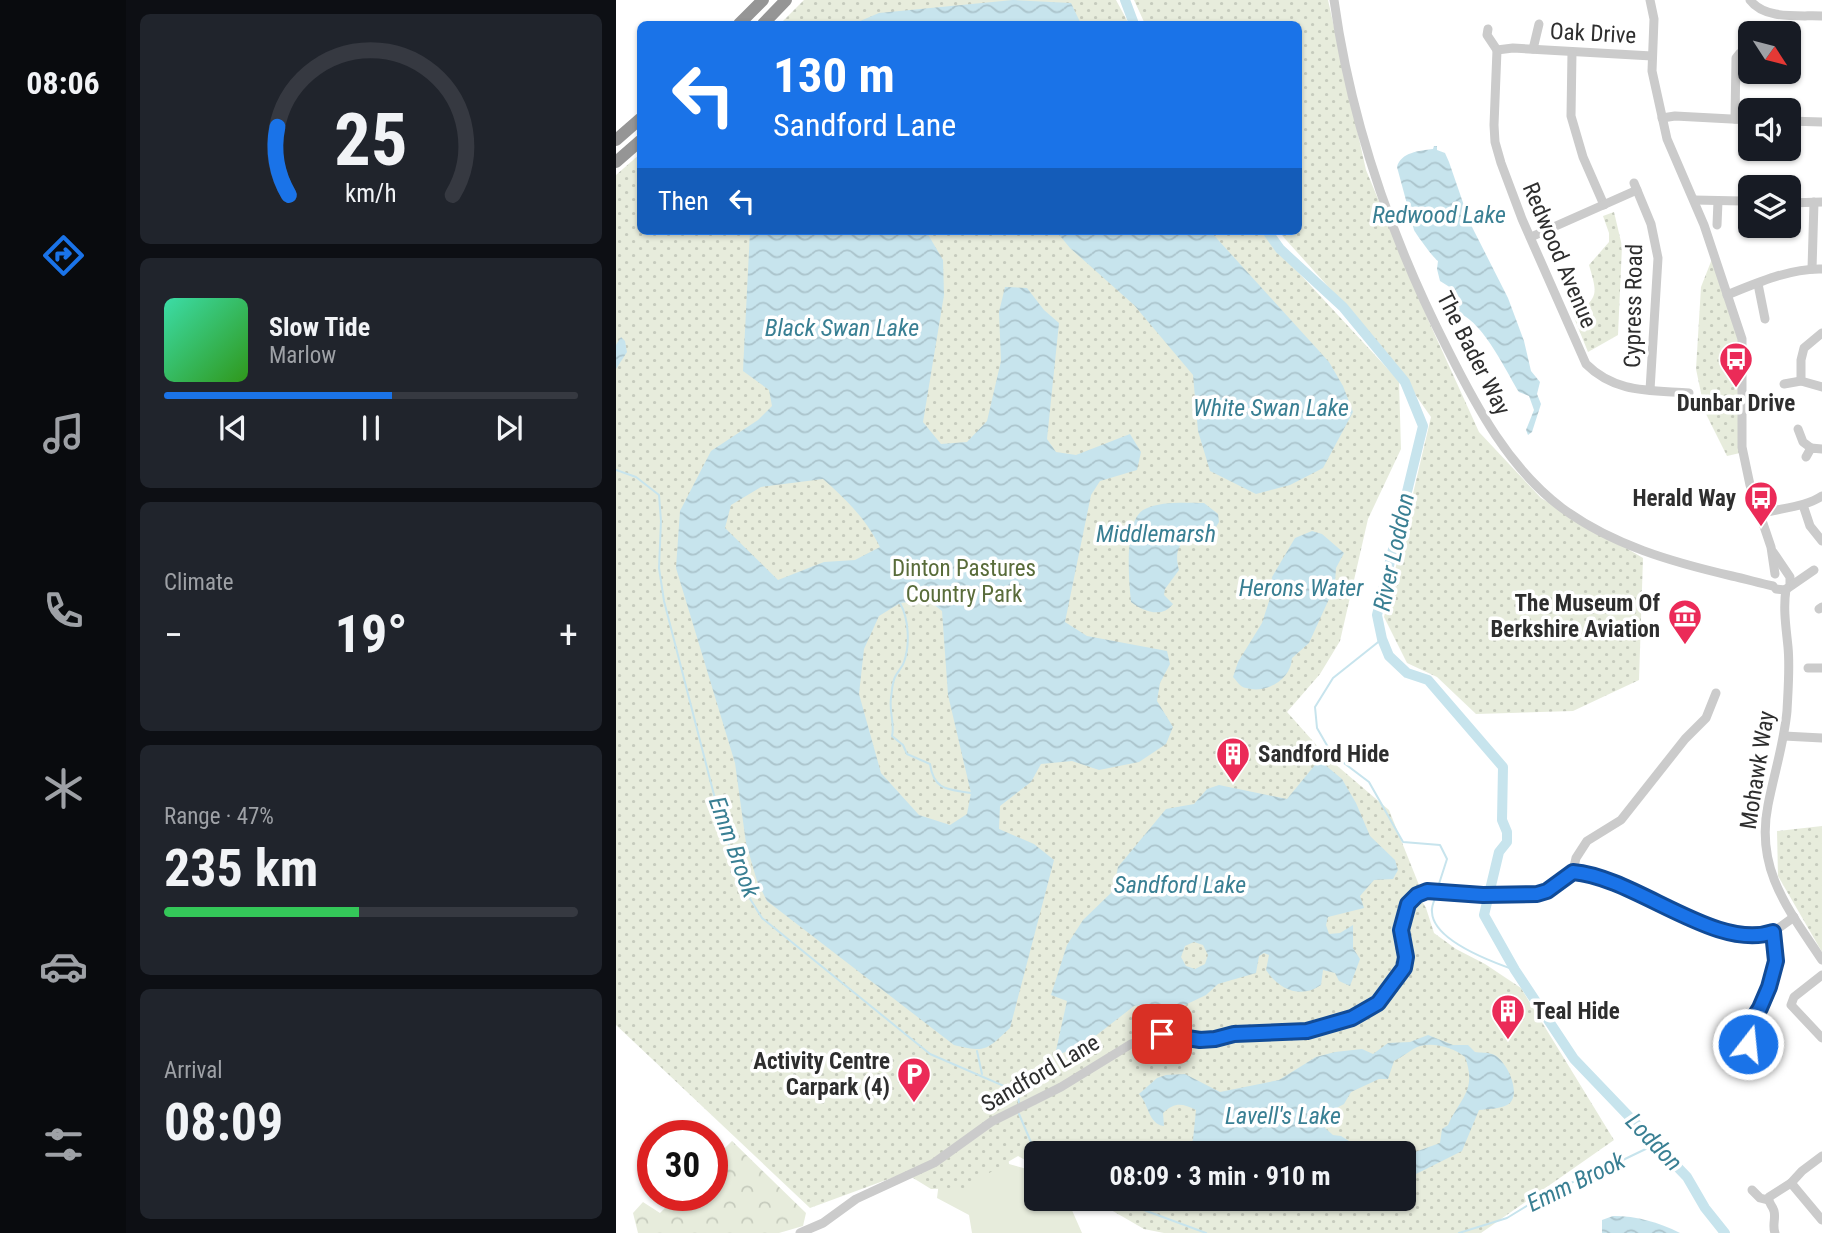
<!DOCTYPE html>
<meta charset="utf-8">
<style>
body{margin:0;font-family:"Roboto Condensed",sans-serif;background:#20242c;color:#f1f3f6;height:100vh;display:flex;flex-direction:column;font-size:26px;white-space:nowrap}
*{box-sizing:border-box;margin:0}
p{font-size:23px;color:#9ea1a6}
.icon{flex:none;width:38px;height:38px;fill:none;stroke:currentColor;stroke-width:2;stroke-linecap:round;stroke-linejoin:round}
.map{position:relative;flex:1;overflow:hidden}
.details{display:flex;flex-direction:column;gap:14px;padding:14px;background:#0d0f14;width:490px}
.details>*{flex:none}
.guide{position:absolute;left:21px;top:21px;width:665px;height:214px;border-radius:10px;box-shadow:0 2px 5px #0004;background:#1a73e8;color:#fff;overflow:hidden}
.needle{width:46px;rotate:126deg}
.tools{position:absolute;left:1122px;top:21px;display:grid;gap:14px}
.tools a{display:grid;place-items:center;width:63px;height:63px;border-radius:10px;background:#171b24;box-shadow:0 2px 5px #0004;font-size:35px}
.speed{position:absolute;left:21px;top:1120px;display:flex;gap:14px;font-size:35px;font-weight:700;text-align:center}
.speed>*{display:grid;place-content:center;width:91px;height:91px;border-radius:50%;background:#171b24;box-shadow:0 2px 5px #0004;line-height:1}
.speed .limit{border:10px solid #d22;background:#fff;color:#111}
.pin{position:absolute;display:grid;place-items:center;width:60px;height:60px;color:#fff;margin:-30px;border-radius:14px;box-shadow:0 4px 10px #0006}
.me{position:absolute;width:77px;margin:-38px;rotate:16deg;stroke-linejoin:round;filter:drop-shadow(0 0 5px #0008)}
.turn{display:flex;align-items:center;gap:24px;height:147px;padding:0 21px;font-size:32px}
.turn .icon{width:91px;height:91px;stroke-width:2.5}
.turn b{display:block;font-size:49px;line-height:60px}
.then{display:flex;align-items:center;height:66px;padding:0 21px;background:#0003;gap:14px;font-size:26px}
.big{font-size:52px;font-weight:700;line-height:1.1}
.details .card{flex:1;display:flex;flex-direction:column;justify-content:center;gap:10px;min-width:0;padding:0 24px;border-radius:10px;background:#20242c}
.details .dial{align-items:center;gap:0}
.dial svg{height:182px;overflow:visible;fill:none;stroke:#363941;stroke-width:7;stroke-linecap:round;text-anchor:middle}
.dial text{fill:#f1f3f6;stroke:none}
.song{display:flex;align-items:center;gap:21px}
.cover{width:84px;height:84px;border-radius:10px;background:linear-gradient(135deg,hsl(160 70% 55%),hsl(110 70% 35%))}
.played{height:7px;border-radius:4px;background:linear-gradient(90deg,#1a73e8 55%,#363941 55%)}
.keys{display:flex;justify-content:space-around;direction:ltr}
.heat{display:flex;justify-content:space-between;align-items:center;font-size:38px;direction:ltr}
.charge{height:10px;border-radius:5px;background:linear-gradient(90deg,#34c759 47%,#363941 0)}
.trip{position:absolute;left:408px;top:1141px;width:392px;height:70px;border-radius:10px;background:#171b24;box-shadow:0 2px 5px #0004;font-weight:700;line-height:70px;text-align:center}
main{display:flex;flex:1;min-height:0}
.tabs{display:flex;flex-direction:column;width:126px;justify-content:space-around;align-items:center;background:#090b0e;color:#9ea1a6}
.tabs .icon{width:49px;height:49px}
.tabs .active{color:#1a73e8}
.tabs b{font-size:32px;color:#f1f3f6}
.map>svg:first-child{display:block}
</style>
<main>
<nav class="tabs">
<b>08:06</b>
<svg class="icon active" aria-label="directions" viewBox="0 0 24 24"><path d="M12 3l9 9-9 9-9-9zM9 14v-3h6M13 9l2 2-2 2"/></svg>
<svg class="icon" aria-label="music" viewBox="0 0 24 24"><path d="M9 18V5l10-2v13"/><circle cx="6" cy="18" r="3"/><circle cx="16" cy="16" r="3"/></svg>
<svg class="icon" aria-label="phone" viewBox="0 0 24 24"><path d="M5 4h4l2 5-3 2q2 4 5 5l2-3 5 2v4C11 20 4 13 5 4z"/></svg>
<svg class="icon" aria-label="climate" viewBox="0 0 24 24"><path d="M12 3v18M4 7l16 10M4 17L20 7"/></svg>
<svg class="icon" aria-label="car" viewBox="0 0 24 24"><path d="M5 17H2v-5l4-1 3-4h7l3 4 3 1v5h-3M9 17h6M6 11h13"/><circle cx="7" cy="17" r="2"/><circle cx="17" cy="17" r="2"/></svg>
<svg class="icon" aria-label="filters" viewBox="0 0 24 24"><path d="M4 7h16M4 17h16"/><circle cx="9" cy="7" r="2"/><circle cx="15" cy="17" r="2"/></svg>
</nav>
<section class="details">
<div class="card dial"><svg viewBox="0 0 100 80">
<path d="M14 69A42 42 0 1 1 86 69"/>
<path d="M14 69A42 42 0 0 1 9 39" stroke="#1a73e8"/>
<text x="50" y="56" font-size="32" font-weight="700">25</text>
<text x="50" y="72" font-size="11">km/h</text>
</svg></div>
<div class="card">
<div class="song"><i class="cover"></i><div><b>Slow Tide</b><p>Marlow</p></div></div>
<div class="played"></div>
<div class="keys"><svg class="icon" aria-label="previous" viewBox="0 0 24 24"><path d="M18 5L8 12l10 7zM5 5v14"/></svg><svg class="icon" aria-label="pause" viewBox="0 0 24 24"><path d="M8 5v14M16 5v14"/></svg><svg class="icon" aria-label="next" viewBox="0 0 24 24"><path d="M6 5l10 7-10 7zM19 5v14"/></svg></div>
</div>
<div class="card"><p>Climate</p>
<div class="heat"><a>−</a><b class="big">19°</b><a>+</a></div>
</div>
<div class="card"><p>Range · 47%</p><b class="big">235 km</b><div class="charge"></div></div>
<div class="card"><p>Arrival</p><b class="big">08:09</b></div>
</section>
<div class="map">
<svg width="1206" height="1233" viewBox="0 0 1206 1233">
<defs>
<pattern id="forest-crowns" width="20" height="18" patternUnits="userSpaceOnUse" patternTransform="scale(1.75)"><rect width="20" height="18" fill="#e7ecdc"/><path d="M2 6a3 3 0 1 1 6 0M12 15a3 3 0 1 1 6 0" fill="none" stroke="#c6cbbd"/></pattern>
<pattern id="park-dots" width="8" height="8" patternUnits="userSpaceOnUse" patternTransform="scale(1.75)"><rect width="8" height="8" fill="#e7ecdc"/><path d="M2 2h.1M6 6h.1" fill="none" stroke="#c6cbbd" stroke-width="1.8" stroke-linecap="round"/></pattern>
<pattern id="water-waves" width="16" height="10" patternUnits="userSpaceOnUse" patternTransform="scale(1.75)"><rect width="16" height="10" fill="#c7e4ed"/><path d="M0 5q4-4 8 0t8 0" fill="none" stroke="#abc4cc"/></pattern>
</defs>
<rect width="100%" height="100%" fill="#fff"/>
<path fill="#e7ecdc" d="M389,1132L393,1164L418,1171V1191L420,1192V1199H451L466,1233H356L353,1215L321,1198L323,1182Z"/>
<path fill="url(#forest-crowns)" d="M116,1141L190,1213L187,1226L163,1233H22L17,1213L27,1202L44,1213L62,1195H96V1161Z"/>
<g fill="url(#park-dots)">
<path d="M188,0H500L513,24H164Z"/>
<path d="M518,0H712L750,170L814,324L863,432L925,498L1027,558L1023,680L957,711L860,714L821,677L791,663L768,617L815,417L763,343L662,231H682V24H529Z"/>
<path d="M24,154V231H644L783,381L785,449L752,519L724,641L704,674L671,712L712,758L773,810L803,885L800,891L810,908L818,933L840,949L869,964L905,988L998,1140L865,1233H548L528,1229L476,1199H788V1153H420V1166L402,1156L348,1188L315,1189L289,1173L194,1208L0,1025V175Z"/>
<path d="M998,212L1006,246L1002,335L972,352L957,315C984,298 981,293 973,265L993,242V233L987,216Z"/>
<path d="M1096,259C1106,289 1123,322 1125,354C1126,387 1120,420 1124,453L1111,456L1089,412L1080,369L1085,287Z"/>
<path d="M1206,826V952L1162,876L1161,831Z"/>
</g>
<g fill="url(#water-waves)" fill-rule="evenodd">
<path d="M397,0L455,3L465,24H237L263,13Z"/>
<path d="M818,146H821V150L829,153L833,162L854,223L892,298L908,341L915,371L924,382L921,394L925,404L916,432L912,435L910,430L918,410L913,396L903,392C890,371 864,315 838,312L835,303L840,291L824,281L821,269L822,261C819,260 800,234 798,230L781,167C785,152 803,151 817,149Z"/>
<path d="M134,231H310L327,260L328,295L307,422L325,444L351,442L371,421L385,361L383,312L389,287L411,288L428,310L443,323L431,439L440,452L460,455L514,434L525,452L521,470L484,481L475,495L449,622L471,636L551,651L554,664L544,683L541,701L557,727L550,744L523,762L483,770L456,761L425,764L415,782L384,806L383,829L418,844L438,860L394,1028C370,1050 371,1053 338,1045L151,901L141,881L130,843L119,763L60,568L64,511L95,451L142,420L156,406L153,390L127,371ZM207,479C230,499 250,519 264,547L239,560L208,562L162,580L109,528L115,505L145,487ZM312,600L326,611L332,695L355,793L351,814L334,825L303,815L265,773L243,694L248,649L263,616L284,603Z"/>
<path d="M440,231H594L713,362L727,386L737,412L707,468L674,485L640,494L594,471L582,431L577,375L518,305L454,248Z"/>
<path d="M5,337L9,341L11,352L0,369V345Z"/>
<path d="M588,503L602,514L603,522L600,527L575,531C563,546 558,550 563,570L549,589L548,595L557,604C546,619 527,611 515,602C513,581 507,519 529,509C545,501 570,503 588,503Z"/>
<path d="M696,531L706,534L728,553L720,568L719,582L713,599L693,643L676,658C675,680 650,694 630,688C624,687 621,681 617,677L622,662L646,623L655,595L656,577L679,538Z"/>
<path d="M703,760L726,779L740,803L754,836L779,860L782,870L777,879L758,880L744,896L748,908L712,917L710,925L713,934L724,933L737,925V948L744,959L734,986L723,981L719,973L707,970L705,985C685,999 663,990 650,970L653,955L648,953L643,956L640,973L602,984L590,995L569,1005L553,1007L539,1004L518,1006L464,1048L439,1055L451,1001L435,995L451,945L467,920L497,891L502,867L550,809L578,804L591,789L603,785L671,799ZM578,942L587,945L592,955L589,964L579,969L570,966L565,957L569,946Z"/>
<path d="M812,1035L837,1045H852L859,1052C864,1053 871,1052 876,1054C890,1058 908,1096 891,1105C884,1109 871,1109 863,1110L846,1151L788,1180V1156L824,1143L826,1129L832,1125C845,1097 861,1090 849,1057C838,1048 819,1042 804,1046C795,1049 787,1057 778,1061L772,1079H763L735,1092L728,1104L706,1116L709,1128L717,1135L725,1136L752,1153H568L577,1140L580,1110C566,1103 559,1102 547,1113L548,1126C532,1124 533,1104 523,1094L541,1078L550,1075L569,1074L604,1092L663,1080L700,1057L719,1052L746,1049L757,1054L772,1043L794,1042Z"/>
<path d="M639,1199H702L683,1207L666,1210Z"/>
<path d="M997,1216C1021,1216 1042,1222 1064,1233H986V1220Z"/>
</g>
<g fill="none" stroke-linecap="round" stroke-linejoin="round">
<g stroke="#c7e4ed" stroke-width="2">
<path d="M0,470L20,477L43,495L45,521L43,568L48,601L105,822L128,889L146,918L314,1054L402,1092L403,1104"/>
<path d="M284,603C293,619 294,645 288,662C286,668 282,671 279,677C276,683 276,692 275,698C273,712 279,725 276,736L287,745L291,754L314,764C318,791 332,789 355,793"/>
<path d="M766,639L717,678L699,707L701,728L716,754L753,782L787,842L824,845L831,859L822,887"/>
<path d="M820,896C818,901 815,907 816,912C817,940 876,962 899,970"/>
<path d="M361,1051L366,1074"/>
<path d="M403,1114L420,1154"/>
<path d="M498,1199L590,1233"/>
<path d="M843,1233L891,1218L935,1191L984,1171L1038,1145"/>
</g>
<g stroke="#c7e4ed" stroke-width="10">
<path d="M509,0L518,24"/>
<path d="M651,231L664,249L727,307L789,382L807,426L761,615L766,639L773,656L791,673L812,680L887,767L886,820L891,832V842L883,852L868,915L899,970L958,1059L1071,1177L1089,1208L1109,1233"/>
</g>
<g stroke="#cbcbcb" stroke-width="9">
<path d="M718,0C735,123 776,240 832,350C861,408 893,468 946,508C996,545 1056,562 1116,576C1130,579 1143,583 1157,586"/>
<path d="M1034,0L1038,19L1036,71L1051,139L1088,225L1126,339V447L1134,485L1155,547L1159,574"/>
<path d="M1134,0C1149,20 1183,15 1206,16"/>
<path d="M872,29L871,35L881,50L897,48L1036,56"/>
<path d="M917,49L923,24"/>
<path d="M881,50L878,125L879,142L885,163L906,219L970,364C999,393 1033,390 1073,393"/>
<path d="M956,52L955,116L967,157L988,205"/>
<path d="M1046,118L1059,116L1134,120"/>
<path d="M1119,119L1120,58L1124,53H1134"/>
<path d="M1172,121L1206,122"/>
<path d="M1018,183L1035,224L1042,258L1034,390"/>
<path d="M1078,200L1126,201"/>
<path d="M1172,203L1206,202"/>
<path d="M1101,225L1102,201"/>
<path d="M915,237L1021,190"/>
<path d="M1196,269L1198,202"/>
<path d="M1142,284L1149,319"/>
<path d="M1111,295C1140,283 1175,268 1206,269"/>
<path d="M1206,333L1188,348L1185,360V381L1206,387"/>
<path d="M1168,384L1185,381"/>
<path d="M1182,429L1187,442L1195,448"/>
<path d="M1190,457L1195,448L1206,449"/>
<path d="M1187,505L1194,526L1206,541"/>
<path d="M1143,514C1164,508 1190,507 1206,496"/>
<path d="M1157,552L1174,577V585"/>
<path d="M1160,589L1169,590L1198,570"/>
<path d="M1170,589C1167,609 1170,627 1172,647C1174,668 1172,690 1171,711C1168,743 1158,774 1152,805C1139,869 1172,909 1206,960"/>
<path d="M1203,609L1206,607"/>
<path d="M1192,668H1206"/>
<path d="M1168,736L1206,738"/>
<path d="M957,871L960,858L971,841L1005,820L1069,739L1090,718L1100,693"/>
<path d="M1206,975L1178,997L1175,1005L1206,1038"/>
<path d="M1132,1044L1134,1024L1144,1008L1153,987L1160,961L1157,932"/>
<path d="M1175,1183L1206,1220"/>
<path d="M1136,1190L1144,1198L1152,1200"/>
<path d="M184,1233L207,1223L240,1199L318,1163L375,1122L445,1087L515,1044L546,1034L585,1040L599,1039L618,1034L691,1031L746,1014L762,1002L774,989L788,968L790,957L785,930L788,915L794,901L807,892L831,891L867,895L921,894L931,891L953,872H967L1001,883L1052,906L1080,923L1102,929L1147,935L1157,932L1178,917"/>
<path d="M1159,1233C1156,1225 1160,1219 1158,1211C1156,1204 1152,1204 1153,1197L1175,1183L1186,1171L1206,1156"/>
</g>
<g stroke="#959595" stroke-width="12">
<path d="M123,24L147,0"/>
<path d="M147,24L170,0"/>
<path d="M0,140L24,119"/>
<path d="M0,162L24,141"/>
</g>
</g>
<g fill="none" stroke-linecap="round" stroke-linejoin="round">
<g stroke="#114b97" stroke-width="18">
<path id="route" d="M546,1034L584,1040L599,1039L618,1034L691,1031L736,1018L762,1003L788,968L790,957L785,930L792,904L801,895L811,891L867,895L921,894L931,891L957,872C1019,877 1100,952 1157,932L1160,961L1153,987L1144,1008L1134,1024L1132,1044"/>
</g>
<use href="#route" stroke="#1a73e8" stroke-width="12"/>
</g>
<defs>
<g id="bus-pin" transform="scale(1.75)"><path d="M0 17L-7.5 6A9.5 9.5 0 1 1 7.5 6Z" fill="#eb2b58" stroke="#fff"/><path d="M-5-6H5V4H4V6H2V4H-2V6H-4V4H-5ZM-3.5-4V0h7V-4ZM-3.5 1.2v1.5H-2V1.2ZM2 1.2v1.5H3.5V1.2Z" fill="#fff"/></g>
<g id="museum-pin" transform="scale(1.75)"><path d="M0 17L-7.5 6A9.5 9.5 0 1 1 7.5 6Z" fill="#eb2b58" stroke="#fff"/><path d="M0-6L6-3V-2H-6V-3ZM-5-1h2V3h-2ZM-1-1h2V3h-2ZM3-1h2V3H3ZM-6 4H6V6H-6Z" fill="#fff"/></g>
<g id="building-pin" transform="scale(1.75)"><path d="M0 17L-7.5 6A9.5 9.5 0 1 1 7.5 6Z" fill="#eb2b58" stroke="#fff"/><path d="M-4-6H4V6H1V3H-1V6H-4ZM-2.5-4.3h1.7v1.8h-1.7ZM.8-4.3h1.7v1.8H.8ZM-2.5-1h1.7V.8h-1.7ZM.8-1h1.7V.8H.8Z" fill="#fff"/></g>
<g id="parking-pin" transform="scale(1.75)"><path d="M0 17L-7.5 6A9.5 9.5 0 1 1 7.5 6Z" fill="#eb2b58" stroke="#fff"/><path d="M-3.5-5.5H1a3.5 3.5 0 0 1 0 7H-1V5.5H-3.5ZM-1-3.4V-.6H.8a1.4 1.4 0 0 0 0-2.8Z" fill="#fff"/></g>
</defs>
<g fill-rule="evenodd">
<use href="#bus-pin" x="1120" y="359"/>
<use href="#bus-pin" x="1145" y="498"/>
<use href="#museum-pin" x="1069" y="616"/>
<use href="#building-pin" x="617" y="754"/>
<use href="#building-pin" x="892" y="1011"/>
<use href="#parking-pin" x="298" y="1074"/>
</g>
<g text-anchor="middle" stroke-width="7" stroke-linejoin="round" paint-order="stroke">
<g font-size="23" fill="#2e2e2e" stroke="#fff">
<text transform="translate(977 33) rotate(3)" y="8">Oak Drive</text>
<text transform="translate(944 255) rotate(67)" y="8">Redwood Avenue</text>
<text transform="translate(1017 306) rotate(-89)" y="8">Cypress Road</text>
<text transform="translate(858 353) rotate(63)" y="8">The Bader Way</text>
<text transform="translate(1141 770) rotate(-81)" y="8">Mohawk Way</text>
<text transform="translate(424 1073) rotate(-30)" y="8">Sandford Lane</text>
</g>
<g font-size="23" font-weight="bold" fill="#2e2e2e" stroke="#fff" text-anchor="end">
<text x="1120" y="411" text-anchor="middle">Dunbar Drive</text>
<text x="1120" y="506">Herald Way</text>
<text x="1044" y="611">The Museum Of<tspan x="1044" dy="26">Berkshire Aviation</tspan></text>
<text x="642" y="762" text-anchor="start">Sandford Hide</text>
<text x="917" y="1019" text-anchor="start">Teal Hide</text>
<text x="274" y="1069">Activity Centre<tspan x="274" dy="26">Carpark (4)</tspan></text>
</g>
<g font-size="23" fill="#596c3a" stroke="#fff">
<text x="348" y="576">Dinton Pastures<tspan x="348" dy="26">Country Park</tspan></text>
</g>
<g font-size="24" font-style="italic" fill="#397f93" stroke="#fff">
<text x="823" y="223">Redwood Lake</text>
<text x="226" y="336">Black Swan Lake</text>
<text x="655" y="416">White Swan Lake</text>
<text x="540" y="542">Middlemarsh</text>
<text transform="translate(778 552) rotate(-78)" y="8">River Loddon</text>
<text x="685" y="596">Herons Water</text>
<text transform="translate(118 847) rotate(70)" y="8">Emm Brook</text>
<text x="564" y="893">Sandford Lake</text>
<text x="667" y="1124">Lavell's Lake</text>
<text transform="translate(1038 1142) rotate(46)" y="8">Loddon</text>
<text transform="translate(960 1182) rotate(-26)" y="8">Emm Brook</text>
</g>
</g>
</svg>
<div class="tools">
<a><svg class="needle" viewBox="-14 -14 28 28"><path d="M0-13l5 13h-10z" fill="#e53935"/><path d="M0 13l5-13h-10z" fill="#9ea1a6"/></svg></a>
<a><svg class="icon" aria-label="sound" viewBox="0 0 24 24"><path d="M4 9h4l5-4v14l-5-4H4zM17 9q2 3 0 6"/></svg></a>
<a><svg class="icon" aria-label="layers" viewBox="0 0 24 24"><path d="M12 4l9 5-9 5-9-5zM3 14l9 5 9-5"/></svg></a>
</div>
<div class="speed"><div class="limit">30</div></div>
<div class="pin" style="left:546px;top:1034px;background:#d93025"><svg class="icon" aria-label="arrive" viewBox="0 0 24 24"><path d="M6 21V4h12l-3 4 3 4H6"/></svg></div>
<svg class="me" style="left:1132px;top:1044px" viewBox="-20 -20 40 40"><circle r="17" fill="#1a73e8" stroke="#fff" stroke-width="3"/><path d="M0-11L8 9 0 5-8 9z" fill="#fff"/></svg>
<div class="trip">08:09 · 3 min · 910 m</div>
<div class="guide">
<div class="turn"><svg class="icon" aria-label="left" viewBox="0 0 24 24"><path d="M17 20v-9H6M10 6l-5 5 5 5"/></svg><div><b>130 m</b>Sandford Lane</div></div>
<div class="then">Then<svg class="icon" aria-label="left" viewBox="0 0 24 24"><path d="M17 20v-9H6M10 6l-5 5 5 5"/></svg></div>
</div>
</div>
</main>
